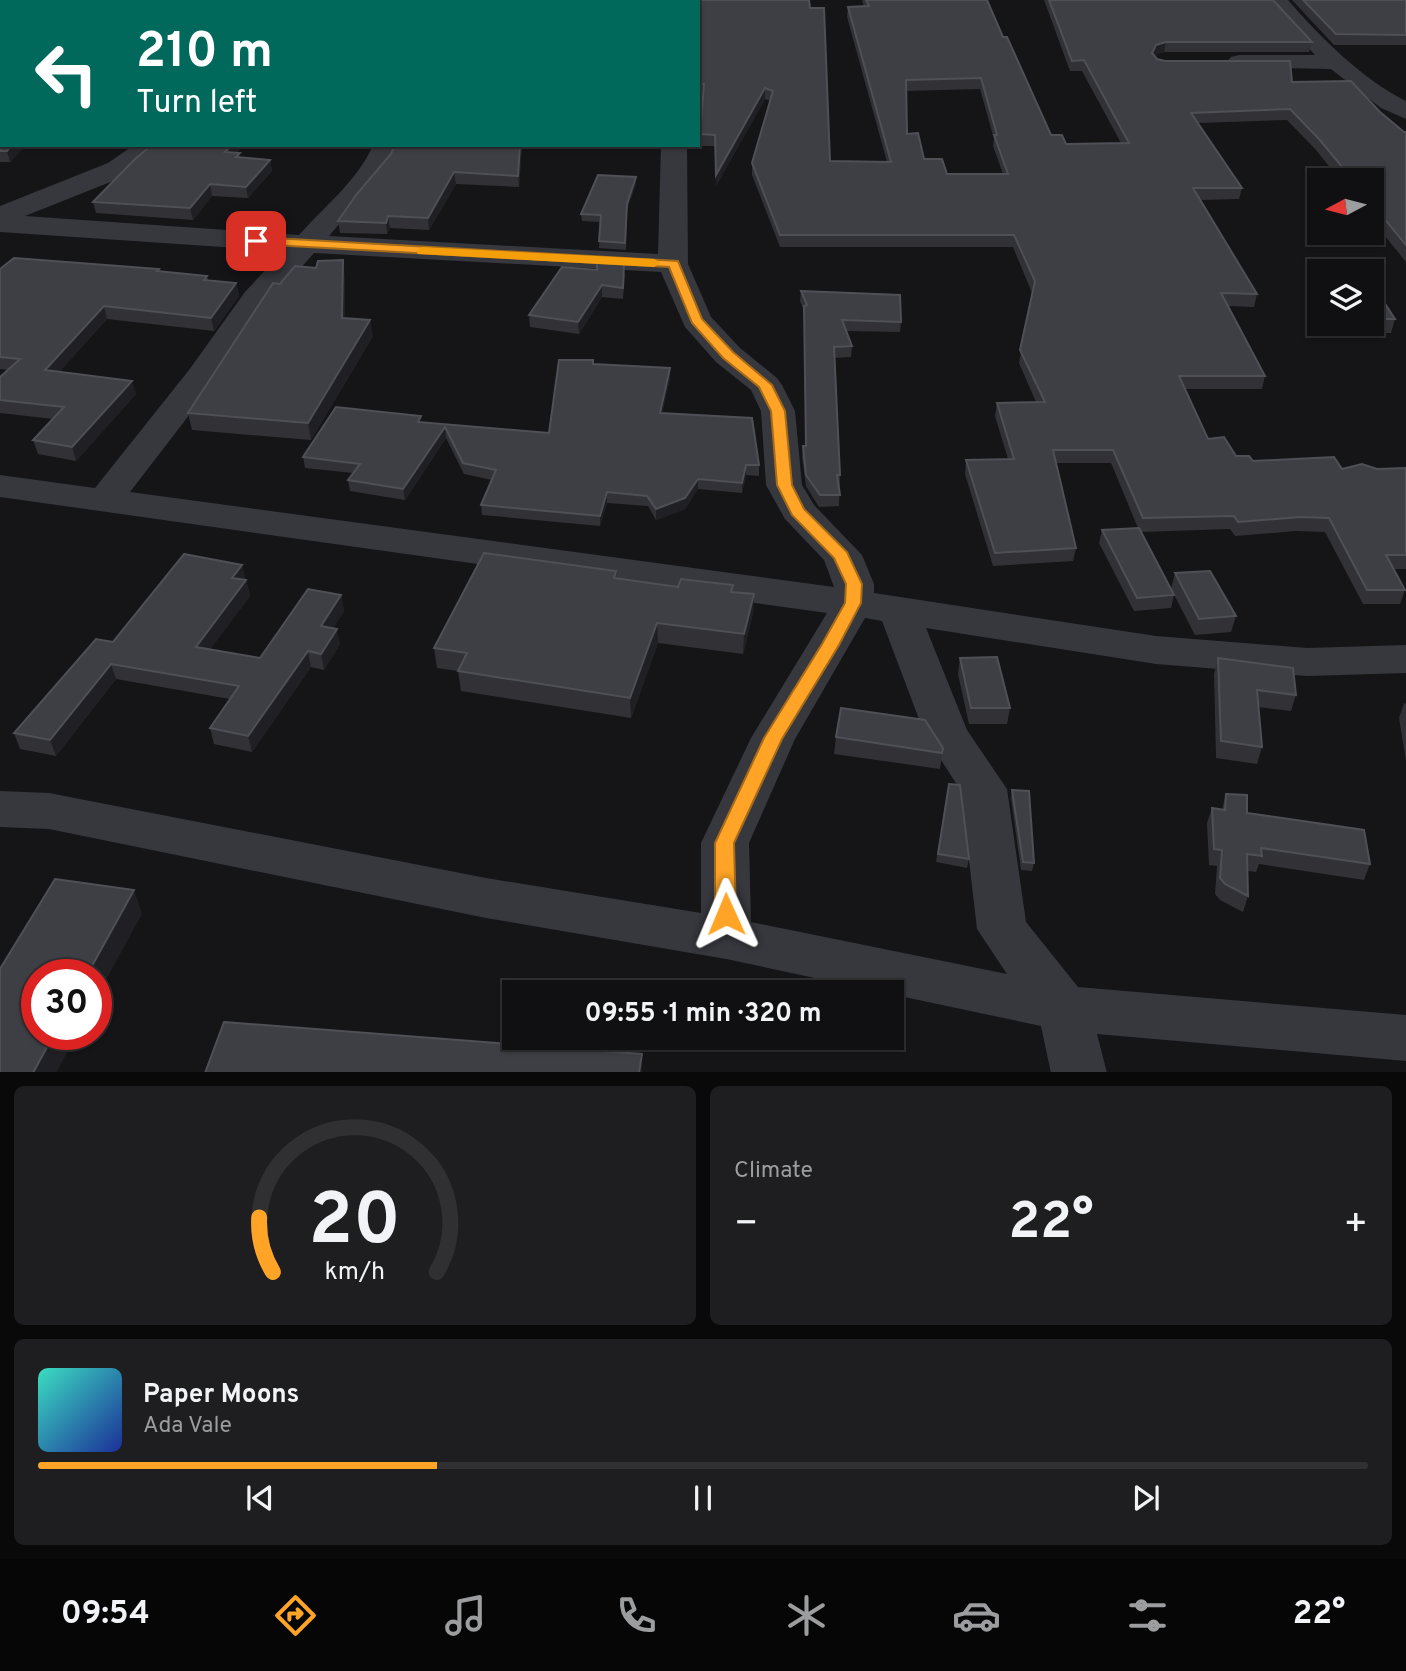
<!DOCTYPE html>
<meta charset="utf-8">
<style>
body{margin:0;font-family:Overpass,sans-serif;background:#1e1e20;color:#f1f3f6;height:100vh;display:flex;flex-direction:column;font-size:26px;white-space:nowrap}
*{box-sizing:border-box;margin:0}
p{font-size:23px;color:#9c9d9f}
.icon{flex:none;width:38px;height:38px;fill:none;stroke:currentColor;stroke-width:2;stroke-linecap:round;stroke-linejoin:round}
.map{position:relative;height:1072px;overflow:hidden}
.sheet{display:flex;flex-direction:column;gap:14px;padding:14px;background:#09090a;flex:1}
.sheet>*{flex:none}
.top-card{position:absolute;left:0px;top:0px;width:700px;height:147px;box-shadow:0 2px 5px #0004,0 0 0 2px #303032;background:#00695c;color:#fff;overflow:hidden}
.needle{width:46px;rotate:263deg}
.fabs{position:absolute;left:1307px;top:168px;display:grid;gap:14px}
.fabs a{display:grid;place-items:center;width:77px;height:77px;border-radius:0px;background:#101012;box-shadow:0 2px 5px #0004,0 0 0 2px #303032;font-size:35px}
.speed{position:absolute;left:21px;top:959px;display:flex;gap:14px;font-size:35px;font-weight:700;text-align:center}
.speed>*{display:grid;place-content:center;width:91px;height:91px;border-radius:50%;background:#101012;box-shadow:0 2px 5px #0004,0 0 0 2px #303032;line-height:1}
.speed .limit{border:10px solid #d22;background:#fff;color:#111}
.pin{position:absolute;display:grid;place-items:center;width:60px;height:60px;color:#fff;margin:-30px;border-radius:14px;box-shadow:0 4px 10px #0006}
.me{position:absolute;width:77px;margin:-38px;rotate:359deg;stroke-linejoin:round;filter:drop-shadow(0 0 5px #0008)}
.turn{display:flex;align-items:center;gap:24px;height:147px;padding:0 21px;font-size:32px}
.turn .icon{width:91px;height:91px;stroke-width:2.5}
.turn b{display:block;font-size:49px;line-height:60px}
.big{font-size:52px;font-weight:700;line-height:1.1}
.sheet .widget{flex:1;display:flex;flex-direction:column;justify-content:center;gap:10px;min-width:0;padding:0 24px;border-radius:10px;background:#1e1e20}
.sheet .dial{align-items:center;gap:0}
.dial svg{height:182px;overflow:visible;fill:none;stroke:#303032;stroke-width:7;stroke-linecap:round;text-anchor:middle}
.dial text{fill:#f1f3f6;stroke:none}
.song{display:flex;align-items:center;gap:21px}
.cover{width:84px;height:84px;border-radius:10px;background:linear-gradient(135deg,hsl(170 70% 55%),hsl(230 70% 35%))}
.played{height:7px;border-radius:4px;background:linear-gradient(90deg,#ffa426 30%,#303032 30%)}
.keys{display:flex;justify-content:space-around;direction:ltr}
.heat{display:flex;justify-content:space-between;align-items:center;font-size:38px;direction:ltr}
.sheet .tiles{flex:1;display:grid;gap:14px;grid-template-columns:1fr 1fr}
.widget:last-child{grid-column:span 2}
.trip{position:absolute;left:502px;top:980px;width:402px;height:70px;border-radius:0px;background:#101012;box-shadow:0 2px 5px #0004,0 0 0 2px #303032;font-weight:700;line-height:70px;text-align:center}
.tab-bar{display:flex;height:112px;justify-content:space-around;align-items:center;background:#060607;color:#9c9d9f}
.tab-bar .icon{width:49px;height:49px}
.tab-bar .current{color:#ffa426}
.tab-bar b{font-size:32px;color:#f1f3f6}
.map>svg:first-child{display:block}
</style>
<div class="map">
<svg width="1406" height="1073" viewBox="0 0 1406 1073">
<rect width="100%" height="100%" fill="#151518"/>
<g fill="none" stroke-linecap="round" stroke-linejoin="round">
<g fill="#36383d" fill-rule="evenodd">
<path d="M1265,0H1288C1319,36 1363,80 1406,101V119L1381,108L1331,69L1231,67L1227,62L1231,57L1239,55H1315Z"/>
<path d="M134,145H165L128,175L25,216L299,235C323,208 359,179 373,145H399L390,164L329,236L658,254L661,145H687L688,264L711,317L740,348L777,378L782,385L795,411L802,485L814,505L862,555L874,584V593L1156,636L1307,648L1406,645V673L1307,676L1156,664L926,628L967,730L1007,789L1026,922L1078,987L1406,1015V1061L1097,1034L1107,1073H1051L1041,1026L726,959L486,918L49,829L0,827V791L49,793L486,878L701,913V843L751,738L827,613L0,497V475L95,488L189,370L245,292L283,251L0,232V206L108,163ZM314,253L661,272L685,327L716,362L751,390L761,411L766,485L785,519L824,560L834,587L130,492L213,384L267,306ZM865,618L882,621L925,735L961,791L977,929L1007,974L751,922L749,843L795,739Z"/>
</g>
</g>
<g fill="#313136" fill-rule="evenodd">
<path d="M177,0H809L830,161L887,162L847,17L848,7L864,6L862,0H987L1003,37L1051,135L1066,144L1121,143L1082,71H1070L1044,0H1273L1312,42L1309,52H1164L1154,55L1157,59L1165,61L1292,82L1380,112L1404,132H1406V262L1372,220V180H1340L1316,150L1287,120L1198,123L1242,188L1239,199L1200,200L1257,294L1254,307L1228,306L1265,376L1262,389H1185L1208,439L1236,456L1253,461L1342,469H1377L1406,468V569H1393L1405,590L1400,604H1363L1325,532L1296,531L1235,536L1230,529L1141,532L1174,595L1171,608L1134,611L1099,543L1102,530L1138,528L1111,463H1056L1076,548L1073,561L993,566L965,474L966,460L1008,459L995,416L997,403L1036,402L1019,363L1032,293L1013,247H780L752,175V163L770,101L765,99L716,186L715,146H700L703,95H698V2H177ZM980,89L994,139L993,146L1003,174H947L924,159L907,134L906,91Z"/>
<path d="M1292,0H1406V45H1334Z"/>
<path d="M0,73L26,145L10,162H0Z"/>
<path d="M522,145L519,187L456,184L429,230L390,228L387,234L340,233L338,221L391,154Z"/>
<path d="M237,153L241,158L270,160L272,171L248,198L212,196L193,220L96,213L93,202Z"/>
<path d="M636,177V184L627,210L626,250L599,248L600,222L582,221L581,214Z"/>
<path d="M0,269L159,271L207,276L208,280L236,283L239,296L214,331L107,319L59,372L136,394L76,461L38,454L33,440L53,419L0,413V377L8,370L0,369Z"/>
<path d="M1310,271H1320V306L1307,285Z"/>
<path d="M625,273L623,299L602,297L579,334L530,327L529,315Z"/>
<path d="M345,276V319L373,336L311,440L192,430L188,413L280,284Z"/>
<path d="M1372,285L1395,319L1391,333H1336L1330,324H1372Z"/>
<path d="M801,291L901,322L900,332L846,331L852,346L851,357L835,358L840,475L839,506L819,507L806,486L802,457L803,446H806L804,311L800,301Z"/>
<path d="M593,364L670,368V378L662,413L759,465V476L746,475L742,493L698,489L685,509L656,520L648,506L607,503L600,526L482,515L481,505L492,480L464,474L446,438L405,500L350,491L348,480L353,473L305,468L303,457L422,422L549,433Z"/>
<path d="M616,571L617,578L678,587L754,594L753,613L743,654L658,643L631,718L461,691L458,671L437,668L434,648Z"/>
<path d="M1175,573L1236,616L1231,632L1195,635L1171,589Z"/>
<path d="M246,580L250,596L210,649L260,658L341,595L344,611L333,628L340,644L324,670L311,667L252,752L214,744L210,728L230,699L116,679L56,756L20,749L14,733L113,642Z"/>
<path d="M960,658L1010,708L1007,724H969L958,674Z"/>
<path d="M1218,658L1296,695L1291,711L1258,707L1262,747L1257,764L1216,758L1214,674Z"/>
<path d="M1404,703L1406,704V761L1399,718Z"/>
<path d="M836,737L943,748L940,769L834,754Z"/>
<path d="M949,784L969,859L967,868L936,862Z"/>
<path d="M1012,790L1034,863L1032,871L1021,870L1011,798Z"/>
<path d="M1226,794L1247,813L1370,864L1364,880L1259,864L1256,872L1248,871V896L1243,912L1220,900L1215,894L1217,866L1209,865L1207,823L1212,808L1222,809Z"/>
</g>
<g fill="#202024">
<path d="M0,0H8L9,2H2V7L0,8Z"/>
<path d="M157,0H169L167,2H155Z"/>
<path d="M1166,42L1164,52L1154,55L1152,53L1156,45Z"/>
<path d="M765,88V99L716,186V175Z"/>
<path d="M12,145H26L10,162L7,151Z"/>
<path d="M232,145H244L227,164L225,152Z"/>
<path d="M520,145H522L519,187L518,176Z"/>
<path d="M270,160L272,171L248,198L246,187Z"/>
<path d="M454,172L456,184L429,230L428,218Z"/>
<path d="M636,177V184L627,210L626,250L627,204Z"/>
<path d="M210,184L212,196L193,220L190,208Z"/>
<path d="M388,216L390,228L387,234L386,223Z"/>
<path d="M343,260L345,276V335L342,318Z"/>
<path d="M236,283L239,296L214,331L211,318Z"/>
<path d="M602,285V297L579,334L578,322Z"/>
<path d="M104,306L107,319L49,384L45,370Z"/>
<path d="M370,320L373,336L311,440L308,423Z"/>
<path d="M670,368V378L660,423V413Z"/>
<path d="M132,381L136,394L76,461L72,447Z"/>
<path d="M445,427L446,438L405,500L403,489Z"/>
<path d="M746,465V475L742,493V483Z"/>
<path d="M698,479V489L685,509L656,520V509Z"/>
<path d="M607,492V503L600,526V516Z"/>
<path d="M242,565L246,580L232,578Z"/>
<path d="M246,580L250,596L200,663L196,647Z"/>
<path d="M754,594L753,613L743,654L744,634Z"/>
<path d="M341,595L344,611L324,642L321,626Z"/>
<path d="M657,623L658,643L631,718L630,698Z"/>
<path d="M337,629L340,644L324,670L321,654Z"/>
<path d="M308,651L311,667L252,752L248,736Z"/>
<path d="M111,664L116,679L56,756L50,740Z"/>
<path d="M134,890L142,914L96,998V975H87Z"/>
<path d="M54,1034H77L56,1073H33Z"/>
<path d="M642,1054V1073H639Z"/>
</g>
<g fill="#3d3f44" stroke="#4e5056" stroke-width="2" fill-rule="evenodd">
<path d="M111,0H157L155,2H109Z"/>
<path d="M178,0H369L368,2H177Z"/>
<path d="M434,0H809L810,8H824L830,161L891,162L848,7L869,6L866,0H987L1003,37H1007L1051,135H1062L1066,144L1129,143L1084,60L1072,61L1049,0H1273L1312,42H1166L1156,45L1152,53L1157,59L1165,61H1290L1292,82L1351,81L1380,112L1404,132H1406V245L1372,204V180H1353L1319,139L1290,109L1191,113L1242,188H1193L1257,294L1221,293L1265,376H1179L1208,439L1224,437L1236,456H1249L1253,461L1334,457L1342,469L1362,464L1377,469L1406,468V555H1386L1405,590H1367L1329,518L1300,517L1238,522L1234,516L1143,518L1113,450H1053L1076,548L995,553L966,460L1014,459L997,403L1045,402L1020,350L1035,281L1014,235H780L752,163L773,91L765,88L716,175L715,135L700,134L704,84H698V2H434ZM981,78L997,135H994L1008,174H947L942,159H924L918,133L907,134L906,80Z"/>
<path d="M1303,0H1406V35L1336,34Z"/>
<path d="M0,73H2V145H12L7,151H0Z"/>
<path d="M152,145H232L225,152L240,153L236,157L270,160L246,187L210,184L190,208L93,202L135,159Z"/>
<path d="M395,145H520L518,176L454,172L428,218L388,216L386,223L338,221L356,195L391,154Z"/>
<path d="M598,175L636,177L627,204L625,243L599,241L601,215L581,214Z"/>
<path d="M14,258L159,269L157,271L207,276L204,280L236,283L211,318L104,306L45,370L132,381L72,447L33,440L64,407L0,400V377L20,359L0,357V269Z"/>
<path d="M343,260L342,318L370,320L308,423L188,413L273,283L280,284L295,266L316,268L318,261Z"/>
<path d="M597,260L624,261L623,288L602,285L578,322L529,315L562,267L597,270Z"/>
<path d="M1310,271H1356H1320V286Z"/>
<path d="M1372,285H1373L1395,319H1372Z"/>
<path d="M801,291L900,295L901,322L842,320L852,346L834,347L840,475H837L840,495H820L806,475L803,446H806L804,306L807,305Z"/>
<path d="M559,360H593V364L670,368L660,413L752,418L759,465H746L742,483L698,479L685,498L656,509L647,496L607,492L600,516L481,505L496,470L463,463L445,427L403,489L348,480L360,464L303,457L336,407L421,416L418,422L549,433Z"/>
<path d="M1139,528L1174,595L1137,598L1102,530Z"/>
<path d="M484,553L616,571L614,578L678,587L681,579L733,585L731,592L754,594L744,634L657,623L630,698L458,671L467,653L434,648Z"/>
<path d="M184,554L242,565L232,578L246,580L196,647L260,658L308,589L341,595L321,626L337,629L321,654L308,651L248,736L210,728L239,686L111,664L50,740L14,733L96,639L113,642Z"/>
<path d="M1210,571L1236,616L1199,619L1175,573Z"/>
<path d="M997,657L1010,708H971L960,658Z"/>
<path d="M1218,658L1293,668L1296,695L1257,690L1262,747L1221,741Z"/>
<path d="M841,708L925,720L943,748L942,753L836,737Z"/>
<path d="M949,784L960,785L969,859L938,854Z"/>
<path d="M1012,790L1029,791L1034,863L1023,862Z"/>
<path d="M1226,794L1247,795V813L1364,830L1370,864L1261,848L1262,856L1247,854L1248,896L1225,884L1220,878L1222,850L1214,849L1212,808L1225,810Z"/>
<path d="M55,879L134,890L87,975H37V1034H54L33,1073H0V969Z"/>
<path d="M224,1022L642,1054L639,1073H205Z"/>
</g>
<path fill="#ffa426" stroke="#a66b19" stroke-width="2" d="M256,237L678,261L702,319L733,352L772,385L785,411L792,485L804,509L847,552L862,584L861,603L839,645L782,739L734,843L736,914L733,920L726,922L718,920L715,914V843L764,738L822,644L845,603L846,584L834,558L792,515L777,485L771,411L759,387L723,358L692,323L669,267L252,244V238Z"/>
<path fill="#f59e0b" d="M422,247L654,259L661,263L654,267L418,254L416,251Z"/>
</svg>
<div class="fabs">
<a><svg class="needle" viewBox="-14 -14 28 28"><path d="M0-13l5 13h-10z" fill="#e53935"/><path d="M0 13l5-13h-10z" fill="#9c9d9f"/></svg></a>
<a><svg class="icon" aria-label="layers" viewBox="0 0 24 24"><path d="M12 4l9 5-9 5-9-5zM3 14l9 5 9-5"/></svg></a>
</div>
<div class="speed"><div class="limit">30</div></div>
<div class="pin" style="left:256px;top:241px;background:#d93025"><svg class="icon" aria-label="arrive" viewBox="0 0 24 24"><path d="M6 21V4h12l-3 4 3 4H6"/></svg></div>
<svg class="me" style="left:726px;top:914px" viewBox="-20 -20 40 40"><path d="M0-17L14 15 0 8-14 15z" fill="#ffa426" stroke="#fff" stroke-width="4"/></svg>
<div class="trip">09:55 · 1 min · 320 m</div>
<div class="top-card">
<div class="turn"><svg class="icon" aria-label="left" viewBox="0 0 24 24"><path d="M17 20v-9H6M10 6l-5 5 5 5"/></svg><div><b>210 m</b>Turn left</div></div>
</div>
</div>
<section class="sheet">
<div class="tiles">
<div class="widget dial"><svg viewBox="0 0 100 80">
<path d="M14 69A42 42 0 1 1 86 69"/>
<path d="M14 69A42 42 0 0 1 8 45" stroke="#ffa426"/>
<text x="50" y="56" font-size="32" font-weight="700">20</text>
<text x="50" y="72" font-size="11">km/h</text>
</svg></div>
<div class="widget"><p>Climate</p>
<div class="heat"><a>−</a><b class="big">22°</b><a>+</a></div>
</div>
<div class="widget">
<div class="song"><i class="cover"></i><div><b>Paper Moons</b><p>Ada Vale</p></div></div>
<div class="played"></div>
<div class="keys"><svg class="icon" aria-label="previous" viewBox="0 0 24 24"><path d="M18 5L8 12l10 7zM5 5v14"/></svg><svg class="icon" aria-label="pause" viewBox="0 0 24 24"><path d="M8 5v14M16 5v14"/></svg><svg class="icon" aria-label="next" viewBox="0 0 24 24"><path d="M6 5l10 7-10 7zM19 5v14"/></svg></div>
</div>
</div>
</section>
<nav class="tab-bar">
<b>09:54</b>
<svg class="icon current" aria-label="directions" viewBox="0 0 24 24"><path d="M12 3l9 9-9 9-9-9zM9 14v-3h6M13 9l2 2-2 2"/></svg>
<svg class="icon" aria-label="music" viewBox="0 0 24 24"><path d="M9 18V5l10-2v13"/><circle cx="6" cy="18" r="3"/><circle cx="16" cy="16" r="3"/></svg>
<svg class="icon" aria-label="phone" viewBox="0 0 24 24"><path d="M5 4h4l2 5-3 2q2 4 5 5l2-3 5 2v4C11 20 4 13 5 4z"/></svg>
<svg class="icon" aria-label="climate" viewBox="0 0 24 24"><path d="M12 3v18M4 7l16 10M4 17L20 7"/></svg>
<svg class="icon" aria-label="car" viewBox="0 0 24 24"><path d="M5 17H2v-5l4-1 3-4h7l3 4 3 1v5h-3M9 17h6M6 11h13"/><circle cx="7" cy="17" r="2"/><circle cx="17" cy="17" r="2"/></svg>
<svg class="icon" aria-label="filters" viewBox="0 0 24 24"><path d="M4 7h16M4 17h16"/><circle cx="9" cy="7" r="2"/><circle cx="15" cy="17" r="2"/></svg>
<b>22°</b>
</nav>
